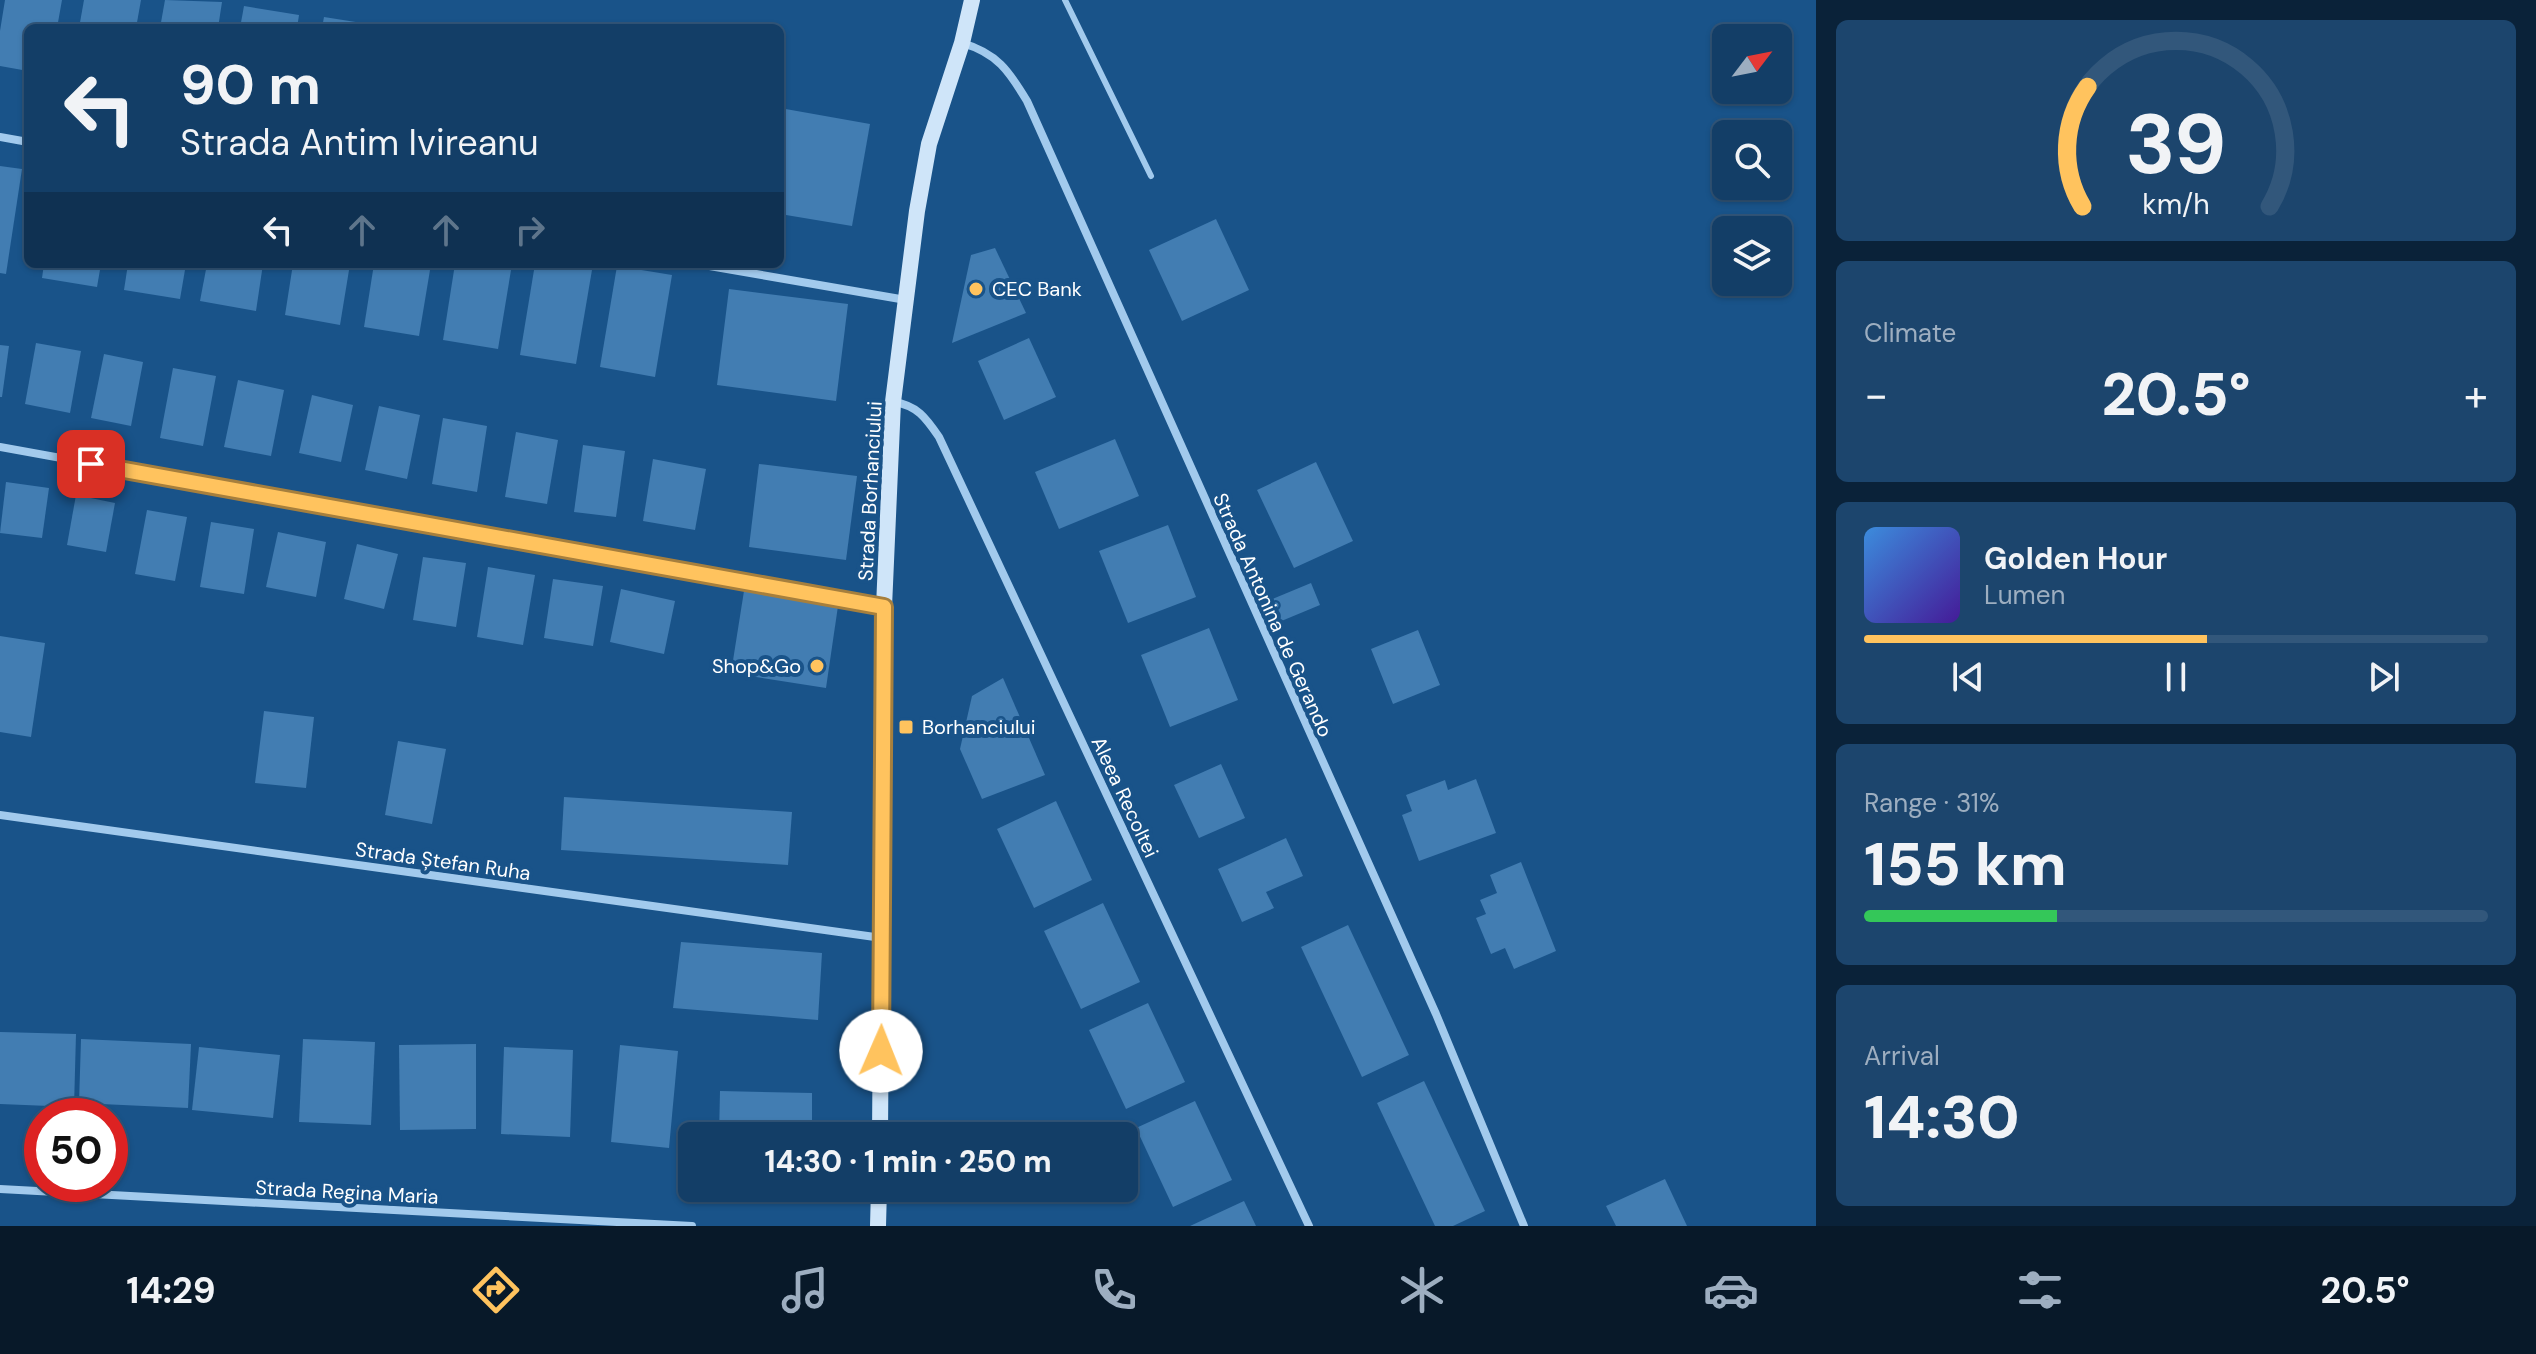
<!DOCTYPE html>
<meta charset="utf-8">
<style>
body{margin:0;font-family:"DM Sans",sans-serif;background:#1c456d;color:#f1f3f6;height:100vh;display:flex;flex-direction:column;font-size:30px;white-space:nowrap}
*{box-sizing:border-box;margin:0}
p{font-size:26px;color:#9daec0}
.icon{flex:none;width:44px;height:44px;fill:none;stroke:currentColor;stroke-width:2;stroke-linecap:round;stroke-linejoin:round}
.map{position:relative;flex:1;overflow:hidden}
.side{display:flex;flex-direction:column;gap:20px;padding:20px;background:#0a2239;width:720px}
.side>*{flex:none}
.hud{position:absolute;left:24px;top:24px;width:760px;height:244px;border-radius:12px;box-shadow:0 2px 6px #0004,0 0 0 2px #32577b;background:#133e67;color:#f1f3f6;overflow:hidden}
.needle{width:52px;rotate:58deg}
.buttons{position:absolute;left:1712px;top:24px;display:grid;gap:16px}
.buttons a{display:grid;place-items:center;width:80px;height:80px;border-radius:12px;background:#133e67;box-shadow:0 2px 6px #0004,0 0 0 2px #32577b;font-size:40px}
.speed{position:absolute;left:24px;top:1098px;display:flex;gap:16px;font-size:40px;font-weight:700;text-align:center}
.speed>*{display:grid;place-content:center;width:104px;height:104px;border-radius:50%;background:#133e67;box-shadow:0 2px 6px #0004,0 0 0 2px #32577b;line-height:1}
.speed .limit{border:12px solid #d22;background:#fff;color:#111}
.pin{position:absolute;display:grid;place-items:center;width:68px;height:68px;color:#fff;margin:-34px;border-radius:16px;box-shadow:0 4px 12px #0006}
.me{position:absolute;width:88px;margin:-44px;rotate:1deg;stroke-linejoin:round;filter:drop-shadow(0 0 6px #0008)}
.turn{display:flex;align-items:center;gap:28px;height:168px;padding:0 24px;font-size:36px}
.turn .icon{width:104px;height:104px;stroke-width:2.5}
.turn b{display:block;font-size:56px;line-height:68px}
.lanes{display:flex;align-items:center;height:76px;padding:0 24px;background:#0003;justify-content:center;gap:40px;direction:ltr}
.lanes .off{opacity:.35}
.big{font-size:60px;font-weight:800;line-height:1.1}
.side .widget{flex:1;display:flex;flex-direction:column;justify-content:center;gap:12px;min-width:0;padding:0 28px;border-radius:12px;background:#1c456d}
.side .dial{align-items:center;gap:0}
.dial svg{height:208px;overflow:visible;fill:none;stroke:#32577b;stroke-width:7;stroke-linecap:round;text-anchor:middle}
.dial text{fill:#f1f3f6;stroke:none}
.song{display:flex;align-items:center;gap:24px}
.cover{width:96px;height:96px;border-radius:12px;background:linear-gradient(135deg,hsl(210 70% 55%),hsl(260 70% 35%))}
.played{height:8px;border-radius:4px;background:linear-gradient(90deg,#ffc35e 55%,#32577b 55%)}
.keys{display:flex;justify-content:space-around;direction:ltr}
.heat{display:flex;justify-content:space-between;align-items:center;font-size:44px;direction:ltr}
.charge{height:12px;border-radius:6px;background:linear-gradient(90deg,#34c759 31%,#32577b 0)}
.trip{position:absolute;left:678px;top:1122px;width:460px;height:80px;border-radius:12px;background:#133e67;box-shadow:0 2px 6px #0004,0 0 0 2px #32577b;font-weight:800;line-height:80px;text-align:center}
.menu{display:flex;height:128px;justify-content:space-around;align-items:center;background:#081929;color:#9daec0}
.menu .icon{width:56px;height:56px}
.menu .selected{color:#ffc35e}
.menu b{font-size:36px;color:#f1f3f6}
main{display:flex;flex:1;min-height:0}
.map>svg:first-child{display:block}
</style>
<main>
<div class="map">
<svg width="1816" height="1226" viewBox="0 0 1816 1226">
<rect width="100%" height="100%" fill="#195389"/>
<g fill="#427db2">
<path d="M5,0H62L57,28H28V71L0,66V31Z"/>
<path d="M84,0H141L136,28H79Z"/>
<path d="M165,0L222,2L218,28H160Z"/>
<path d="M244,6L299,15L297,28H240Z"/>
<path d="M324,17L381,26V28H322Z"/>
<path d="M780,108L870,124L852,226L780,214Z"/>
<path d="M0,166L22,169L6,274L0,273Z"/>
<path d="M1216,219L1249,290L1182,321L1149,250Z"/>
<path d="M995,248L1026,313L952,343L971,255Z"/>
<path d="M44,264H101L97,287L42,278Z"/>
<path d="M128,264H186L180,299L124,290Z"/>
<path d="M207,264H263L256,311L200,301Z"/>
<path d="M293,264H350L340,325L285,315Z"/>
<path d="M374,264H431L419,336L364,327Z"/>
<path d="M455,264H512L498,349L443,340Z"/>
<path d="M535,264H593L576,364L520,355Z"/>
<path d="M617,266L672,275L655,377L600,367Z"/>
<path d="M729,289L848,304L836,401L717,385Z"/>
<path d="M1029,338L1056,397L1004,420L978,361Z"/>
<path d="M36,343L81,351L70,413L25,404Z"/>
<path d="M0,345L9,346L2,397H0Z"/>
<path d="M104,354L143,362L131,426L91,418Z"/>
<path d="M173,368L216,376L203,446L160,438Z"/>
<path d="M238,380L284,390L271,456L224,447Z"/>
<path d="M312,395L353,405L341,462L299,453Z"/>
<path d="M379,406L420,415L407,479L365,470Z"/>
<path d="M443,418L487,426L477,492L432,484Z"/>
<path d="M516,432L558,440L547,504L505,497Z"/>
<path d="M1115,439L1139,496L1059,529L1035,472Z"/>
<path d="M583,445L625,451L616,517L574,512Z"/>
<path d="M653,459L706,469L695,530L643,521Z"/>
<path d="M1316,462L1353,541L1294,568L1257,490Z"/>
<path d="M759,464L857,476L846,560L749,547Z"/>
<path d="M6,482L49,488L42,538L0,533Z"/>
<path d="M76,495L115,503L106,552L67,545Z"/>
<path d="M147,510L187,517L175,581L135,574Z"/>
<path d="M211,522L254,529L244,594L200,587Z"/>
<path d="M1168,525L1196,597L1128,623L1099,551Z"/>
<path d="M278,532L326,542L316,597L266,587Z"/>
<path d="M357,544L398,554L384,609L344,599Z"/>
<path d="M423,557L466,563L456,627L413,620Z"/>
<path d="M488,567L535,575L523,645L477,637Z"/>
<path d="M553,579L603,586L593,646L544,638Z"/>
<path d="M1311,583L1320,605L1267,627L1258,605Z"/>
<path d="M621,589L675,601L664,654L610,642Z"/>
<path d="M744,591L838,606L826,688L731,673Z"/>
<path d="M1209,628L1238,700L1170,727L1141,655Z"/>
<path d="M1418,630L1440,685L1393,704L1371,649Z"/>
<path d="M0,636L45,643L31,737L0,732Z"/>
<path d="M1003,678L1045,775L982,799L960,749L972,696Z"/>
<path d="M264,711L314,717L306,788L255,783Z"/>
<path d="M398,741L446,749L432,824L385,815Z"/>
<path d="M1221,764L1245,818L1199,838L1174,785Z"/>
<path d="M1476,779L1496,833L1419,861L1402,815L1412,811L1406,795L1445,780L1448,790Z"/>
<path d="M564,797L792,812L788,865L561,850Z"/>
<path d="M1056,801L1092,880L1034,908L997,829Z"/>
<path d="M1286,838L1303,876L1266,892L1274,908L1242,922L1218,869Z"/>
<path d="M1521,862L1556,951L1514,969L1505,948L1491,954L1476,918L1486,914L1480,900L1497,893L1490,875Z"/>
<path d="M1103,903L1140,982L1081,1009L1044,931Z"/>
<path d="M1348,925L1409,1055L1362,1077L1301,947Z"/>
<path d="M681,942L822,953L818,1020L673,1008Z"/>
<path d="M1148,1003L1185,1082L1126,1109L1089,1030Z"/>
<path d="M0,1032L76,1034L74,1107L0,1104Z"/>
<path d="M81,1039L191,1044L188,1108L79,1103Z"/>
<path d="M303,1039L375,1042L371,1125L299,1122Z"/>
<path d="M476,1044V1129L400,1130L399,1045Z"/>
<path d="M620,1045L678,1051L669,1148L611,1142Z"/>
<path d="M199,1047L280,1055L273,1118L192,1110Z"/>
<path d="M504,1047L573,1050L570,1137L501,1134Z"/>
<path d="M1424,1081L1485,1211L1453,1226H1435L1377,1103Z"/>
<path d="M720,1091L812,1093V1136H719Z"/>
<path d="M1195,1101L1232,1180L1173,1207L1136,1128Z"/>
<path d="M1665,1179L1687,1226H1616L1606,1206Z"/>
<path d="M1244,1201L1256,1226H1190Z"/>
</g>
<g fill="none" stroke-linecap="round" stroke-linejoin="round">
<path stroke="#a2caed" stroke-width="6" d="M1065,0L1151,176"/>
<g stroke="#a2caed" stroke-width="8">
<path d="M962,43C997,53 1009,71 1027,101L1436,1014L1524,1226"/>
<path d="M0,137L28,142"/>
<path d="M698,264L906,300"/>
<path d="M893,402C917,405 926,418 939,437L1309,1226"/>
<path d="M0,447L884,607"/>
<path d="M0,815L882,938"/>
<path d="M0,1189L692,1226"/>
</g>
<g stroke="#cfe5f9" stroke-width="16">
<path d="M880,1136L884,607L893,402L917,211L929,144L962,43L972,0"/>
<path d="M878,1226L879,1188"/>
</g>
</g>
<g fill="none" stroke-linecap="round" stroke-linejoin="round">
<g stroke="#a67f3d" stroke-width="20">
<path id="route" d="M91,464L884,607L881,1051"/>
</g>
<use href="#route" stroke="#ffc35e" stroke-width="14"/>
</g>
<g fill="#ffc35e" stroke="#195389" stroke-width="3">
<circle cx="976" cy="289" r="8"/>
<circle cx="817" cy="666" r="8"/>
<rect x="898" y="719" width="16" height="16" rx="4"/>
</g>
<g text-anchor="middle" stroke-width="8" stroke-linejoin="round" paint-order="stroke">
<g font-size="20" fill="#fff" stroke="#195389" text-anchor="start">
<text x="992" y="296">CEC Bank</text>
<text x="801" y="673" text-anchor="end">Shop&amp;Go</text>
<text x="922" y="734">Borhanciului</text>
</g>
<g font-size="20" fill="#fff" stroke="#195389">
<text transform="translate(870 491) rotate(-87)" y="7">Strada Borhanciului</text>
<text transform="translate(1273 615) rotate(66)" y="7">Strada Antonina de Gerando</text>
<text transform="translate(1125 797) rotate(65)" y="7">Aleea Recoltei</text>
<text transform="translate(443 861) rotate(8)" y="7">Strada Ștefan Ruha</text>
<text transform="translate(347 1192) rotate(3)" y="7">Strada Regina Maria</text>
</g>
</g>
</svg>
<div class="buttons">
<a><svg class="needle" viewBox="-14 -14 28 28"><path d="M0-13l5 13h-10z" fill="#e53935"/><path d="M0 13l5-13h-10z" fill="#9daec0"/></svg></a>
<a><svg class="icon" aria-label="search" viewBox="0 0 24 24"><circle cx="10" cy="10" r="6"/><path d="M15 15l6 6"/></svg></a>
<a><svg class="icon" aria-label="layers" viewBox="0 0 24 24"><path d="M12 4l9 5-9 5-9-5zM3 14l9 5 9-5"/></svg></a>
</div>
<div class="speed"><div class="limit">50</div></div>
<div class="pin" style="left:91px;top:464px;background:#d93025"><svg class="icon" aria-label="arrive" viewBox="0 0 24 24"><path d="M6 21V4h12l-3 4 3 4H6"/></svg></div>
<svg class="me" style="left:881px;top:1051px" viewBox="-20 -20 40 40"><circle r="19" fill="#fff"/><path d="M0-13L10 11 0 6-10 11z" fill="#ffc35e"/></svg>
<div class="trip">14:30 · 1 min · 250 m</div>
<div class="hud">
<div class="turn"><svg class="icon" aria-label="left" viewBox="0 0 24 24"><path d="M17 20v-9H6M10 6l-5 5 5 5"/></svg><div><b>90 m</b>Strada Antim Ivireanu</div></div>
<div class="lanes"><svg class="icon" aria-label="left" viewBox="0 0 24 24"><path d="M17 20v-9H6M10 6l-5 5 5 5"/></svg><svg class="icon off" aria-label="ahead" viewBox="0 0 24 24"><path d="M12 20V5M6 11l6-6 6 6"/></svg><svg class="icon off" aria-label="ahead" viewBox="0 0 24 24"><path d="M12 20V5M6 11l6-6 6 6"/></svg><svg class="icon off" aria-label="right" viewBox="0 0 24 24"><path d="M7 20v-9h11M14 6l5 5-5 5"/></svg></div>
</div>
</div>
<section class="side">
<div class="widget dial"><svg viewBox="0 0 100 80">
<path d="M14 69A42 42 0 1 1 86 69"/>
<path d="M14 69A42 42 0 0 1 16 23" stroke="#ffc35e"/>
<text x="50" y="56" font-size="32" font-weight="700">39</text>
<text x="50" y="72" font-size="11">km/h</text>
</svg></div>
<div class="widget"><p>Climate</p>
<div class="heat"><a>−</a><b class="big">20.5°</b><a>+</a></div>
</div>
<div class="widget">
<div class="song"><i class="cover"></i><div><b>Golden Hour</b><p>Lumen</p></div></div>
<div class="played"></div>
<div class="keys"><svg class="icon" aria-label="previous" viewBox="0 0 24 24"><path d="M18 5L8 12l10 7zM5 5v14"/></svg><svg class="icon" aria-label="pause" viewBox="0 0 24 24"><path d="M8 5v14M16 5v14"/></svg><svg class="icon" aria-label="next" viewBox="0 0 24 24"><path d="M6 5l10 7-10 7zM19 5v14"/></svg></div>
</div>
<div class="widget"><p>Range · 31%</p><b class="big">155 km</b><div class="charge"></div></div>
<div class="widget"><p>Arrival</p><b class="big">14:30</b></div>
</section>
</main>
<nav class="menu">
<b>14:29</b>
<svg class="icon selected" aria-label="directions" viewBox="0 0 24 24"><path d="M12 3l9 9-9 9-9-9zM9 14v-3h6M13 9l2 2-2 2"/></svg>
<svg class="icon" aria-label="music" viewBox="0 0 24 24"><path d="M9 18V5l10-2v13"/><circle cx="6" cy="18" r="3"/><circle cx="16" cy="16" r="3"/></svg>
<svg class="icon" aria-label="phone" viewBox="0 0 24 24"><path d="M5 4h4l2 5-3 2q2 4 5 5l2-3 5 2v4C11 20 4 13 5 4z"/></svg>
<svg class="icon" aria-label="climate" viewBox="0 0 24 24"><path d="M12 3v18M4 7l16 10M4 17L20 7"/></svg>
<svg class="icon" aria-label="car" viewBox="0 0 24 24"><path d="M5 17H2v-5l4-1 3-4h7l3 4 3 1v5h-3M9 17h6M6 11h13"/><circle cx="7" cy="17" r="2"/><circle cx="17" cy="17" r="2"/></svg>
<svg class="icon" aria-label="filters" viewBox="0 0 24 24"><path d="M4 7h16M4 17h16"/><circle cx="9" cy="7" r="2"/><circle cx="15" cy="17" r="2"/></svg>
<b>20.5°</b>
</nav>
